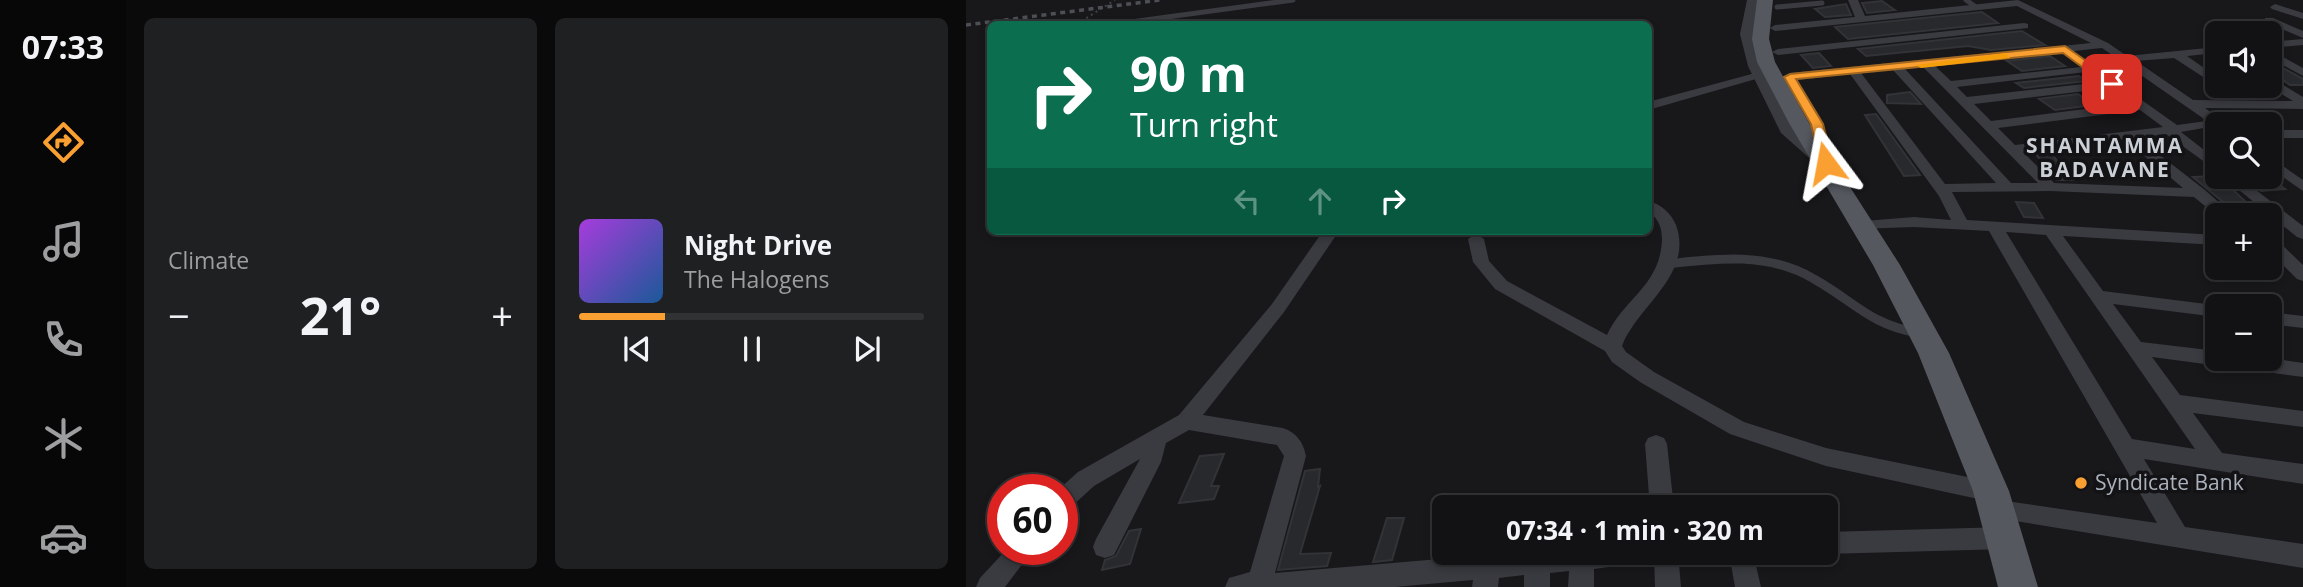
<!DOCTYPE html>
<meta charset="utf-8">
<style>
body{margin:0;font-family:"Open Sans",sans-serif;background:#1f2022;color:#f1f3f6;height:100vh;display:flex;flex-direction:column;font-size:26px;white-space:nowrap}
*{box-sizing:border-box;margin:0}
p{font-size:23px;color:#9c9ea0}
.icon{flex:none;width:38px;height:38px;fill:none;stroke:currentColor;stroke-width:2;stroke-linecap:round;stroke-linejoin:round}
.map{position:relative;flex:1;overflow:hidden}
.panel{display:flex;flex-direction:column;gap:18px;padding:18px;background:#0a0a0b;width:840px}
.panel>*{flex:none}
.guide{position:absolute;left:21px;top:21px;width:665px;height:214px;border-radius:10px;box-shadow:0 4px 10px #0003,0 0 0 2px #313234;background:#0b6e4f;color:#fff;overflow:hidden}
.tools{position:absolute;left:1239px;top:21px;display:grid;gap:14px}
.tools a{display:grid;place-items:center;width:77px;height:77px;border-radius:10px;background:#121214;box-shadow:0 4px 10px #0003,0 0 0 2px #313234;font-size:35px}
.speed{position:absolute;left:21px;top:474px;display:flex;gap:14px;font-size:35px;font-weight:700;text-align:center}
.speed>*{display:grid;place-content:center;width:91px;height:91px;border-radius:50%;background:#121214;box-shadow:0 4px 10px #0003,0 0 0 2px #313234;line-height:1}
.speed .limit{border:10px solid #d22;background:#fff;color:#111}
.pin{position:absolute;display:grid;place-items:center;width:60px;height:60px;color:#fff;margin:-30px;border-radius:14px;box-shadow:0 4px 10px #0006}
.me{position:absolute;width:77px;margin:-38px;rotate:347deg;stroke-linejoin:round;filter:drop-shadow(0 0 5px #0008)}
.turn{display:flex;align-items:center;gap:24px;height:147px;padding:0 28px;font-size:32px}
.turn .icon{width:91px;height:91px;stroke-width:2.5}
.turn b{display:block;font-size:49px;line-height:60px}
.lanes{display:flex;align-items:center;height:66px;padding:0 28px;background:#0003;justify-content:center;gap:35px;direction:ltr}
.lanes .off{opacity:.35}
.big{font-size:52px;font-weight:700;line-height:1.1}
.panel .card{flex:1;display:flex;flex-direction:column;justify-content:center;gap:10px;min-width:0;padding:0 24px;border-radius:10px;background:#1f2022}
.song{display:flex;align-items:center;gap:21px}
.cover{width:84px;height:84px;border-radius:10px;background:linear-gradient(135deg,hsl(280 70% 55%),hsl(210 70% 35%))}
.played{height:7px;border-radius:4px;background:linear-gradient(90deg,#fa9f31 25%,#313234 25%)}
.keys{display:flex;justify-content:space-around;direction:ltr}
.heat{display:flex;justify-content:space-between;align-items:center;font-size:38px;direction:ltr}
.panel .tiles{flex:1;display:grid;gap:18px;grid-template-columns:repeat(2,1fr)}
.trip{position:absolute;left:466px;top:495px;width:406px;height:70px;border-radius:10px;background:#121214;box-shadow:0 4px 10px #0003,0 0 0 2px #313234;font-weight:700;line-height:70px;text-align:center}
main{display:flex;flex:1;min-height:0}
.tabs{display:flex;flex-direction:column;width:126px;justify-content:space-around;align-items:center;background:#070708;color:#9c9ea0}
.tabs .icon{width:49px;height:49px}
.tabs .active{color:#fa9f31}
.tabs b{font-size:32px;color:#f1f3f6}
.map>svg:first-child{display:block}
</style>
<main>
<nav class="tabs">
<b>07:33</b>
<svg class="icon active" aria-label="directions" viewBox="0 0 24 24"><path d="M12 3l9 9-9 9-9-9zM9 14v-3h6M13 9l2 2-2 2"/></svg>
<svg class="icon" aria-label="music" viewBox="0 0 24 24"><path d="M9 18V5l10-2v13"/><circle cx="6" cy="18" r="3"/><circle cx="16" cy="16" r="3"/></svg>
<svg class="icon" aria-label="phone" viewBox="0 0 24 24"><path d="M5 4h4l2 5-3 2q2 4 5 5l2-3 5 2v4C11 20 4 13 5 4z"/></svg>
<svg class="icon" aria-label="climate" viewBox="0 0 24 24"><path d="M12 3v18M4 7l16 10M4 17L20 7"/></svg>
<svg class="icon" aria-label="car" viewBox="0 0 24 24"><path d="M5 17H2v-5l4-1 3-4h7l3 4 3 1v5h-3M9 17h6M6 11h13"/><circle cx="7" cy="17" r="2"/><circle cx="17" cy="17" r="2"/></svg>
</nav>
<section class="panel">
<div class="tiles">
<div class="card"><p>Climate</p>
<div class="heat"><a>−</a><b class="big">21°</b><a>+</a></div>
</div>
<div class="card">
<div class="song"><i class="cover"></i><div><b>Night Drive</b><p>The Halogens</p></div></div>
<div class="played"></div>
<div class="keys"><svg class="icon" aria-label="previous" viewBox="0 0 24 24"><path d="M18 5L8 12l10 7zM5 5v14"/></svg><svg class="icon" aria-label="pause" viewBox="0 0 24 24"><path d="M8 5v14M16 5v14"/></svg><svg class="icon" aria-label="next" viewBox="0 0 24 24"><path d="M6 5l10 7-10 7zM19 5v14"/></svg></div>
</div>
</div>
</section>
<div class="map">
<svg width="1337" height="587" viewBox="0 0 1337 587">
<rect width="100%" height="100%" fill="#18181b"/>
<g fill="#28292c" stroke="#323337" stroke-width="2">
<path d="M916,1L929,10L901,13L896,3Z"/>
<path d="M880,4L885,15L859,17L849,9Z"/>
<path d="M1016,12L1032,23L882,39L869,27Z"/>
<path d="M1056,31L1079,45L1025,50L1002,46L900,56L892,49Z"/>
<path d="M853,53L865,66L847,68L835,55Z"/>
<path d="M1084,56L1099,66L1056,71L1041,61Z"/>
<path d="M1304,61L1337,79V85H1324L1304,70Z"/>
<path d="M1113,76L1121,81L1058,88L1050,83Z"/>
<path d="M944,92L955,104L921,103V95Z"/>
<path d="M1112,94L1127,105L1089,110L1073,99Z"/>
<path d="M910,114L954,175L938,176L899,115Z"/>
<path d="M1083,151L1107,180H1090L1069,153Z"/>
<path d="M1246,176L1257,180L1283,205L1262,206L1227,177Z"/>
<path d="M1302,177L1319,189L1295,191L1279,179Z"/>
<path d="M1050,202L1068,203L1077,218L1058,217Z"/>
<path d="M258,454L245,486H253L248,499L213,503L234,456Z"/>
<path d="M354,469L352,487L354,486L334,554L365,553L361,566L312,570L339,471Z"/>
<path d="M421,518H438L426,560L407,562Z"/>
<path d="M175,529L164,564L136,570L139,560L150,556L163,531Z"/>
</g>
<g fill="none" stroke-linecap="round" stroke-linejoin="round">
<path stroke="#3f4247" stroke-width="2" stroke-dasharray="2 3.5" stroke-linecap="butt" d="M111,24L149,0"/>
<g stroke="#393b40" stroke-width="5">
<path d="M1000,0L1010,7"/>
<path d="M811,7L856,3"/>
<path d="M150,24L327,0"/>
</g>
<path stroke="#393b40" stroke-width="9" d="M701,264C751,258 803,252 848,279C889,302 903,324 952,333"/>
<g fill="#393b40" fill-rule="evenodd">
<path d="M882,0H892L899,16L1052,0L1142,43L1161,56L1251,47V53L1221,56L1251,77V86L1208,58L1170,61L1227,100L1327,101L1303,86L1304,77L1337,97V109L1239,108L1260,124L1215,132L1251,160V171L1200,134L1172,138L1239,190L1267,215L1251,216L1228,197L1084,191L986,192L1001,220L1251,235V245L1097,236L1137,291L1256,306H1251V317L1147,304L1175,342L1251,351V359L1304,358L1337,363V377L1186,357L1214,395L1337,411V427L1227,413L1256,453L1337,464V484L1178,459L1219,527L1337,544V568L1025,517L1021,510L1025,503L1033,500L1191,523L1023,231L948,227L892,229L890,226L892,223L898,221L948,217L985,220L973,196L884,74L824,81L818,77L824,73L1125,43L1051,6L809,31L804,28L809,25L889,17ZM1136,48L1241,121L1211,125L1139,74L1133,78L1136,82L1001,97L991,87L1129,71L1131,69L1125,66L985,81L969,66ZM957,67L1072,183H1045L939,69ZM927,70L1030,183L979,184L895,73ZM1145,88L1166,103L1025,121L1008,104ZM1174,110L1197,127L1049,145L1032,128ZM1158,139L1217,188L1088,183L1057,152ZM1040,232L1080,235L1229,449L1166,439Z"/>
<path d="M1309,4L1337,13V19L1306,9L1304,7Z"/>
<path d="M1299,18H1307L1337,31V38L1299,22Z"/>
<path d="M1058,23L1062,24V28L812,55L806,52L812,49Z"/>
<path d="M1337,39V45L1304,48V42Z"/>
<path d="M1304,50L1337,68V76L1304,58Z"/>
<path d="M793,72L799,75L797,77L682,110V102Z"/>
<rect x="1304" y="130" width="33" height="8"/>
<path d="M1304,157L1337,180V191L1304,168Z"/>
<path d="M1257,177H1273L1337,226V239L1331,237Z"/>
<path d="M682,201C695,204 705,213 710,225C728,275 671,306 656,346L660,352L688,372L778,422L860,448L1026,482L1034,485L1037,492L1034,499L1026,502L860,466L764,434L674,382L646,362L639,351L529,289L507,262L502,239L510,234L518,239L523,261L541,281L641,335C658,298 694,286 696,240C696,228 693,219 682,211Z"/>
<path d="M357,231H373L318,312L237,415L317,428C331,433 337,442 340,456L309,573L544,553H712L715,587H689L688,556L686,561L628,569V587H602L603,571L584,573V587H558V575L533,578L532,587H506L507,580L429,587H259L263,578L284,572L318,456L311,445L223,430L200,443L195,462L148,555L139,558L130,555L127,547L130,539L174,459L128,486L104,508L96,511V490H92L112,472L213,415L306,304Z"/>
<path d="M1304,238L1310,239L1337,265V281L1331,279L1304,252Z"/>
<path d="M1304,312L1337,316V328L1304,324Z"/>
<path d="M690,435L698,438L701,444L708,508H684L679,444L682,438Z"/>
<path d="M1041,527L1050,530L1053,538L1050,546L1041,549L859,554L856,553H859V532Z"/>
<path d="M40,550H67L39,587H10L14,578Z"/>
<path d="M763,553H787L795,587H769Z"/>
</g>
<path fill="#393b40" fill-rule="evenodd" d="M781,0H793L788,34L796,66L828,126L861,155L864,159L861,163H849L815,133L782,66L774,34Z"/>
<path fill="#55585f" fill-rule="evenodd" d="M791,0H807L803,39L809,62L843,123L934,265L983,353L1043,491L1072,587H1032L1007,491L952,353L907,265L823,123L791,62L786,39Z"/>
<path stroke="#4c4f55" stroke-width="3.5" stroke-dasharray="5 4.5" stroke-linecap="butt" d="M0,25L194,0"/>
</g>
<path fill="#fa9f31" stroke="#a26720" stroke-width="2" d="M1099,46L1150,82V86H1142L1097,53L830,79L857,124L867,163L860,167L854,163L845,124L818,77L824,74Z"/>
<path fill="#f59e0b" d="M1040,53L1044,58L955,68L950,65Z"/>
<circle fill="#fa9f31" stroke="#131316" stroke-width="2.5" cx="1115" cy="483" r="7"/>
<g text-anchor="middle" stroke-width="7" stroke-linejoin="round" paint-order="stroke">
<g font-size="21" font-weight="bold" letter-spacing="2" fill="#cbd0d7" stroke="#131316">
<text x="1139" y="153">SHANTAMMA<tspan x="1139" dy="24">BADAVANE</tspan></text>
</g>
<g font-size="21" fill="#aab1bb" stroke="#131316" text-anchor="start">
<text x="1129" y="490">Syndicate Bank</text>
</g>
</g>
</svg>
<div class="tools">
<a><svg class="icon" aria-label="sound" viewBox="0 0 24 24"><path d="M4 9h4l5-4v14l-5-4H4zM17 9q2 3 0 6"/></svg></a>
<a><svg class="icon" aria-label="search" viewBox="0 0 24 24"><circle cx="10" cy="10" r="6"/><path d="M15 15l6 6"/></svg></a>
<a>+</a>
<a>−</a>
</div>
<div class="speed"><div class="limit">60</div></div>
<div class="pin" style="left:1146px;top:84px;background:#d93025"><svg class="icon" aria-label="arrive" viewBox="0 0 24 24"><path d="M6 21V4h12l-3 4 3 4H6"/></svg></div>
<svg class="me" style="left:860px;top:163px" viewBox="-20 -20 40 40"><path d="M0-17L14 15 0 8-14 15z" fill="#fa9f31" stroke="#fff" stroke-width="4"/></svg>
<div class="trip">07:34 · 1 min · 320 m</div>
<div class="guide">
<div class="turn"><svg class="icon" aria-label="right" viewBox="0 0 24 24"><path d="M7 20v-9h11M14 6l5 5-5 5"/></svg><div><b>90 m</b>Turn right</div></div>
<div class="lanes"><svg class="icon off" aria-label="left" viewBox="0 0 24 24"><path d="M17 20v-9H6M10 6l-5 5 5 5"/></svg><svg class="icon off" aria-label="ahead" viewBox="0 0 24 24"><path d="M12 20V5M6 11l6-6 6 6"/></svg><svg class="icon" aria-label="right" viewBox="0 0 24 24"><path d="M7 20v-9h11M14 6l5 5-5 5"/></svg></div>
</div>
</div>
</main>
